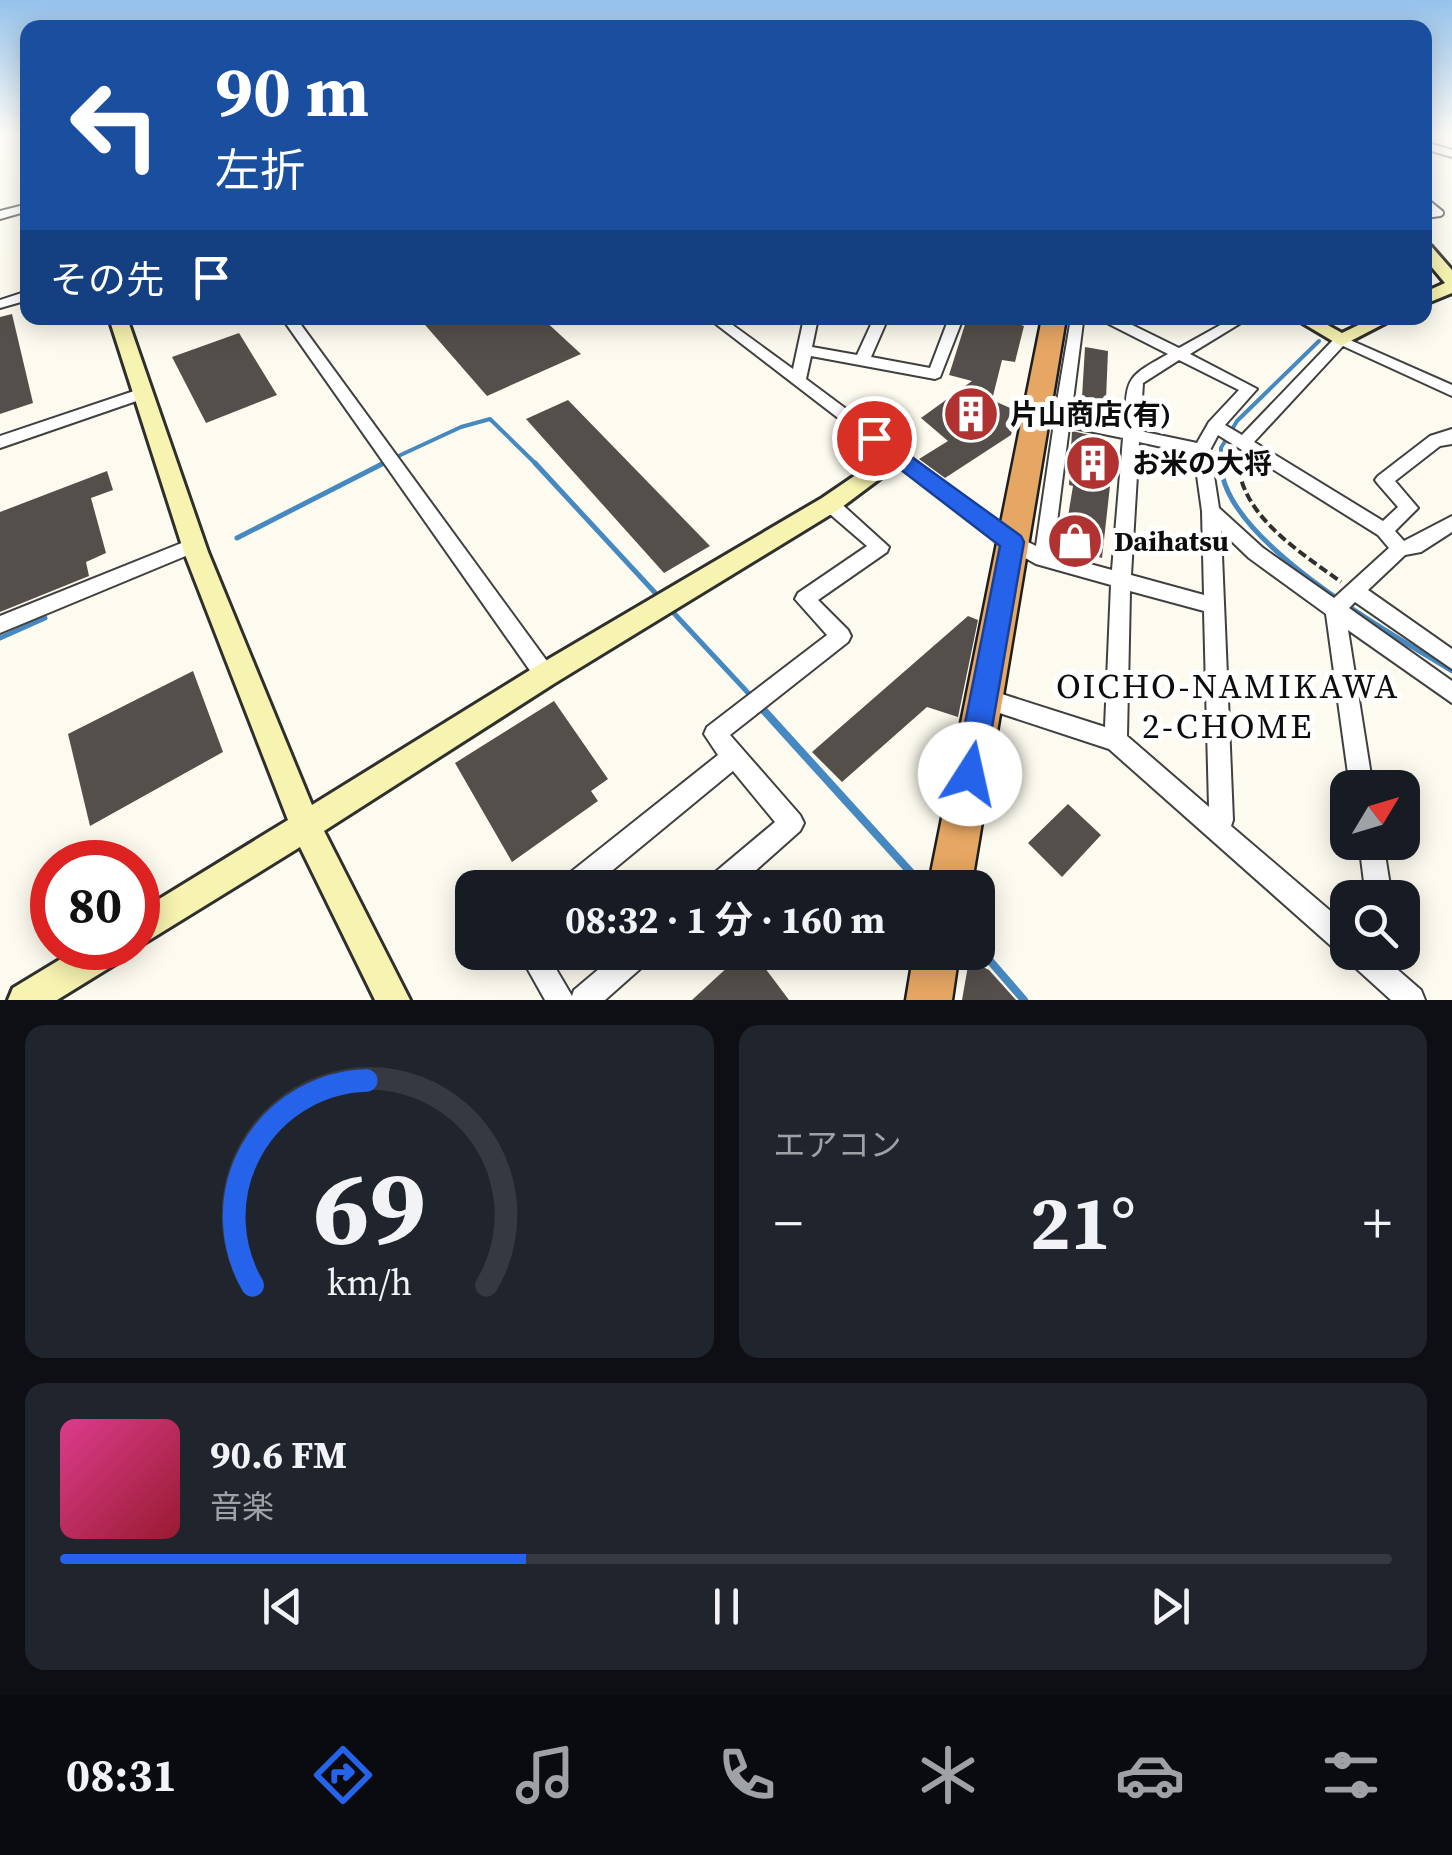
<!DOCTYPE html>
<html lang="ja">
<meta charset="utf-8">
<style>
body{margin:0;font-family:"Source Serif 4","Noto Sans JP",serif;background:#20242c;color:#f1f3f6;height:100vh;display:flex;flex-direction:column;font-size:38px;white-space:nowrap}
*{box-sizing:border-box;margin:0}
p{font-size:32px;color:#9ea1a6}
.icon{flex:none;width:55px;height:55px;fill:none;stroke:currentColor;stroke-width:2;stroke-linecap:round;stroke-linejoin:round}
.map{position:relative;height:1000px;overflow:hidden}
.drawer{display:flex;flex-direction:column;gap:25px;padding:25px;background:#0d0f14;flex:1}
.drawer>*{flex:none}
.guide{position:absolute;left:20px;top:20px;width:1412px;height:305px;border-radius:20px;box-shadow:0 5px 25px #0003;background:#1a4fa0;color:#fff;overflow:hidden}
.needle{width:65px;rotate:52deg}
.fabs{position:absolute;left:1330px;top:770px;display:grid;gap:20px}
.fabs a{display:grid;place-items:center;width:90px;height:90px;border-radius:20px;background:#171b24;box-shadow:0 5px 25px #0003;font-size:50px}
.speed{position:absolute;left:30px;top:840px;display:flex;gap:20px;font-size:50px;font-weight:700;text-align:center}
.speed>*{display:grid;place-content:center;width:130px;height:130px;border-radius:50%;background:#171b24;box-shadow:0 5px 25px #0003;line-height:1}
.speed .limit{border:15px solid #d22;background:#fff;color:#111}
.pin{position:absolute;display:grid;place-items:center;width:85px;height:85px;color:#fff;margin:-42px;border:5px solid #fff;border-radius:50%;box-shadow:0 2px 10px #0007}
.me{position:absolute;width:110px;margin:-55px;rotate:10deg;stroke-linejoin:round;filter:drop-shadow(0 0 8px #0008)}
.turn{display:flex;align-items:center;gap:35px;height:210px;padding:0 30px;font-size:45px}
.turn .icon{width:130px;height:130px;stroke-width:2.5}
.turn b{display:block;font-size:70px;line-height:85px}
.then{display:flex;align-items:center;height:95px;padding:0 30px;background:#0003;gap:20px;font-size:38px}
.big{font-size:75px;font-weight:700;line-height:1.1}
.drawer .tile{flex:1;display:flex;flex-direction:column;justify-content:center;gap:15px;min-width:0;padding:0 35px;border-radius:20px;background:#20242c}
.drawer .dial{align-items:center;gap:0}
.dial svg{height:260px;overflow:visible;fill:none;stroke:#363941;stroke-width:7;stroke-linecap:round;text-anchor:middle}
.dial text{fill:#f1f3f6;stroke:none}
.song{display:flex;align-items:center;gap:30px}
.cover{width:120px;height:120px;border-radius:15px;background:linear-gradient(135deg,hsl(330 70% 55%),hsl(350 70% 35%))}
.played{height:10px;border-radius:5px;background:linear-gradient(90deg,#2563eb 35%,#363941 35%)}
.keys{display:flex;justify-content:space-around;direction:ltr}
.heat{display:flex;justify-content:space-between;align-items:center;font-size:55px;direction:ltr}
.drawer .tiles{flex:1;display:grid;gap:25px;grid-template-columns:1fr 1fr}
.tile:last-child{grid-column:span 2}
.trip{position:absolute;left:455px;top:870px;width:540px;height:100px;border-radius:20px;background:#171b24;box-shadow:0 5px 25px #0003;font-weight:700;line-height:100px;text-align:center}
.tabs{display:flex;height:160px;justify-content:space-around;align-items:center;background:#090b0e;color:#9ea1a6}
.tabs .icon{width:70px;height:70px}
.tabs .selected{color:#2563eb}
.tabs b{font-size:45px;color:#f1f3f6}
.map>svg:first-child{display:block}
</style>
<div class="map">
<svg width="1452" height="1000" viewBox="0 0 1452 1000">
<rect width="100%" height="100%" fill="#fdfbef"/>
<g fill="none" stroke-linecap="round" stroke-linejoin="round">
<g stroke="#4689c0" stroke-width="4">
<path d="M379,465L461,427L490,419L537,465"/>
<path d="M1221,465V448L1237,421L1319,341"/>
</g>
<g stroke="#4689c0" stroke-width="5">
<path d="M535,463L659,597"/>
<path d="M1221,463C1221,540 1391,633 1452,671"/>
<path d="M237,538L384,463"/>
<path d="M670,609L751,696"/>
<path d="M0,638L45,618"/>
</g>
<g stroke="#4689c0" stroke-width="8">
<path d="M758,704L925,888"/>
<path d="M978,947L1024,1000"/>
</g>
</g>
<g fill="#554f4b">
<path d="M12,314L33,403L0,414V317Z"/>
<path d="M419,318H542L581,354L487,396Z"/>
<path d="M967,318H1001L1024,326L1015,362L1002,360L992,400L1017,411L1011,435L945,478L919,459L948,441L921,418L972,381L949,375Z"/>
<path d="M239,333L277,395L206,423L172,357Z"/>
<path d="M1085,347L1108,351L1106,399L1122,402L1121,422L1081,414Z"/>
<path d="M568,400L710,546L664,573L526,419Z"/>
<path d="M1072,431L1107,439L1106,458L1117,460L1115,478L1111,477L1102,558L1063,547L1073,486L1069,485Z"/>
<path d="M107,471L113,490L91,498L106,553L86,562L89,576L0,612V512Z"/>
<path d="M968,616L978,620L958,717L927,707L842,782L812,752Z"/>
<path d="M193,671L223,752L90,826L68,734Z"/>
<path d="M554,701L608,779L591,791L598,801L512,862L455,763Z"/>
<path d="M1068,804L1101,835L1062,877L1028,843Z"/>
<path d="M744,952H753L789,1000H692Z"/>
<path d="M969,960L989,970L1016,1000H962Z"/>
</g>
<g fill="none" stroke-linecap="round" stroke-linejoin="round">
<g stroke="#404040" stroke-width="10">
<path id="lane" d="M1425,201L1440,213L1425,215"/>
</g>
<g stroke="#404040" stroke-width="4">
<g id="street">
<path d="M1425,142L1452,150V157L1425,149Z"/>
<path d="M28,204V211L0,219V211Z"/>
<path d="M28,291V300L0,308V300Z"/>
<path d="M282,318H296L552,668L555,675L552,682L545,684L538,682Z"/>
<path d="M708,318H723L793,369L804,318H818L812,347L857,355L874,318H888L871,357L930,368L949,318H963L940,377L935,379L811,356L806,379L1018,537L1036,546L1054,423L1044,421L1042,417L1044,413H1055L1071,318H1088L1083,322L1071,416L1124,427C1128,378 1123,379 1168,354L1103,321L1101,318H1118L1179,348L1233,318H1249L1190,354L1257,389L1225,425L1242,435L1336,337L1341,336L1452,385V396L1343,346L1254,442L1383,521L1398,507L1378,484L1375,480L1378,476L1430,436L1452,429V444L1440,446L1395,481L1418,508L1395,531L1404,541L1452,516V532L1421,552L1405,555L1368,590L1452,649V669L1355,602L1349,608L1452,681V703L1348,630L1373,788H1350L1326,614L1249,558L1221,531L1233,820L1231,826L1348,926V952H1401L1402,960L1398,970L1421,990L1425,1000H1391L1348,961L1346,956L1339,953L1109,749L975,705L972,698L975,691L983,688L1105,727L1111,585L1036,564L1006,547ZM1179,360L1239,390L1209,422L1197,443L1140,431L1143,383ZM1069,427L1123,438L1112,570L1053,554ZM1218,435L1378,535L1389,548L1334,598L1263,548L1219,508L1210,450ZM1139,442L1194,454L1202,511L1204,595L1131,575ZM1130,591L1204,611L1209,807L1127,736Z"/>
<path d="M143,388L151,393L148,397L0,448V436Z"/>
<path d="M830,497L836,499L889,547L887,552L818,600L848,630L851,636L848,642L730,735L800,815L804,823L800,831L736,888H704L707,879L775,822L733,771L591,888H559L562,879L718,755L704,734L707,727L827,635L795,599L798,593L867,546L824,509L821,504Z"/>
<path d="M194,538L200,540L203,545L200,550L0,633V616Z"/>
<path d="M1359,842H1383L1392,898H1366Z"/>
<path d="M518,952H546L572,996L574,990L619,952H653L649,961L605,1000H545Z"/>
</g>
</g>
<g stroke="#2f2f2f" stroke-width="6">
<g id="secondary">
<path d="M1425,244L1431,246L1452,270V293L1425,304V292L1445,283L1425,259Z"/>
<path d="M109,318H127L208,552L312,805L535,667L822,498L891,451L899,448L910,456L838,510L555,683L324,831L410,1000H375L300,847L138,947V912L288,820L184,552Z"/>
<path d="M1294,318H1315L1342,333L1373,318H1395L1341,346Z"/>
<path d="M79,948H127L122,960L57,1000H8L13,988Z"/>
</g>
</g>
<g stroke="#1e1e1e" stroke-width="5">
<g id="highway">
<path d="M1042,318H1066L971,888H928Z"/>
<path d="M914,952H959L952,1000H906Z"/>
</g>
</g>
<path stroke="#2f2f2f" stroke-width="4" stroke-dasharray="9 4" stroke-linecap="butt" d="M1238,456C1237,514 1299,551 1341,582"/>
<use href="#lane" stroke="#fff" stroke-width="6"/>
<use href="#street" fill="#fff" fill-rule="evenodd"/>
<use href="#secondary" fill="#f7f3b0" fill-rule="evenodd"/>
<use href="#highway" fill="#e7a764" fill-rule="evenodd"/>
</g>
<linearGradient id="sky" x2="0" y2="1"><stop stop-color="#95c2eb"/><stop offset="0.49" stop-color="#fefdf8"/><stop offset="1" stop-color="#fefdf8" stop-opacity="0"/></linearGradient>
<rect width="1452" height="273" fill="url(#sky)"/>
<path fill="#2563eb" stroke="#184099" stroke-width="2.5" d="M874,430L1021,536L1024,542L984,774L980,784L970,788L959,784L955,774L1000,546L866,443L863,438L866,432Z"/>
<defs>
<g id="building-disc" transform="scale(2.875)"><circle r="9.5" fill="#b03332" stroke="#fff"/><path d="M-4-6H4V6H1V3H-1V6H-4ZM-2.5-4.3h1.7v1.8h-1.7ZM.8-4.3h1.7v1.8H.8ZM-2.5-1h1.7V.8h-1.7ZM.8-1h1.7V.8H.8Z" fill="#fff"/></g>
<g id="shop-disc" transform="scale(2.875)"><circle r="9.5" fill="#b03332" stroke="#fff"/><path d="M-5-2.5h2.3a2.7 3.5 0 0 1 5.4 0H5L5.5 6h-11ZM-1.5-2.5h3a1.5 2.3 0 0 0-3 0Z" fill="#fff"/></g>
</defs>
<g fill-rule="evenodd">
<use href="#building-disc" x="971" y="414"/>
<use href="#building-disc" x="1093" y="463"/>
<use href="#shop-disc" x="1075" y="541"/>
</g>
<g text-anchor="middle" stroke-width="10" stroke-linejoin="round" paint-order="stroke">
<g font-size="28" font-weight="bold" fill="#0d0d0d" stroke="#fff" text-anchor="start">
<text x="1010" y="424">片山商店(有)</text>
<text x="1132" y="473">お米の大将</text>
<text x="1114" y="551">Daihatsu</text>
</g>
<g font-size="35" letter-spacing="2.5" fill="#0d0d0d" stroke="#fff">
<text x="1228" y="698">OICHO-NAMIKAWA<tspan x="1228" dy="40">2-CHOME</tspan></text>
</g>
</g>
</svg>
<div class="fabs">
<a><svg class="needle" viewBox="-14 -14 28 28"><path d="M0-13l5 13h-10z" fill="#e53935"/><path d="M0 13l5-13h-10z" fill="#9ea1a6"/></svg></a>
<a><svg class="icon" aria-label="search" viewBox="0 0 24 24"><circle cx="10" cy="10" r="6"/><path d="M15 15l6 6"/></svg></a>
</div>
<div class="speed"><div class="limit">80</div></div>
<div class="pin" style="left:874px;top:438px;background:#d93025"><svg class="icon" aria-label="arrive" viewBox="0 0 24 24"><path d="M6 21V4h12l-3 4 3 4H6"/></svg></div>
<svg class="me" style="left:970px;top:774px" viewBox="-20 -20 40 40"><circle r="19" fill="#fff"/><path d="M0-13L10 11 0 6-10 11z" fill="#2563eb"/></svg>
<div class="trip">08:32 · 1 分 · 160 m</div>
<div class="guide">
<div class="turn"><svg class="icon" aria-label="left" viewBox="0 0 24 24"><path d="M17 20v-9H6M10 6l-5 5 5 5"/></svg><div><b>90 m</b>左折</div></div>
<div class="then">その先<svg class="icon" aria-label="arrive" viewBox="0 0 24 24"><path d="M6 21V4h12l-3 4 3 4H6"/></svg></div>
</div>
</div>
<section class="drawer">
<div class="tiles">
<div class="tile dial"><svg viewBox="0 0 100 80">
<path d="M14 69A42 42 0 1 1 86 69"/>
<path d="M14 69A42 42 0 0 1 49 6" stroke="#2563eb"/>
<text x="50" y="56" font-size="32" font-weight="700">69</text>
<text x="50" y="72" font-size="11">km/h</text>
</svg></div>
<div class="tile"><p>エアコン</p>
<div class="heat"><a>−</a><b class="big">21°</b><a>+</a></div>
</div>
<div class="tile">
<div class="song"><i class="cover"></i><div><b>90.6 FM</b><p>音楽</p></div></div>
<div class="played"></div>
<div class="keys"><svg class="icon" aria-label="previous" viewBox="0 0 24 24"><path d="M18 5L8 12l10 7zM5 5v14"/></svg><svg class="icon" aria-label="pause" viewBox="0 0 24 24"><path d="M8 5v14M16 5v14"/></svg><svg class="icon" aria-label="next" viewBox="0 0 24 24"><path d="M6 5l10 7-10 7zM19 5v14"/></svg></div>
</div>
</div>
</section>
<nav class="tabs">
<b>08:31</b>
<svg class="icon selected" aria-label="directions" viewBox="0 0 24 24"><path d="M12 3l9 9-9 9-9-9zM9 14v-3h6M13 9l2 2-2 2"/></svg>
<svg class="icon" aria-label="music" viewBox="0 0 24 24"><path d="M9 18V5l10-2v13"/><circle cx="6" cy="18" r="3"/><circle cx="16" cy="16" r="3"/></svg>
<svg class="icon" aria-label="phone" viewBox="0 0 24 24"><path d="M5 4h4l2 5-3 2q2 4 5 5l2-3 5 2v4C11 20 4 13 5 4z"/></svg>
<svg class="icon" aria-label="climate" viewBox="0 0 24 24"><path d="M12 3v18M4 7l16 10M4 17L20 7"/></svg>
<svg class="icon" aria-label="car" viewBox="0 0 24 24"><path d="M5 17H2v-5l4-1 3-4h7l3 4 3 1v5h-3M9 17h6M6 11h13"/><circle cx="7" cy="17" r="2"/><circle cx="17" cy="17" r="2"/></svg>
<svg class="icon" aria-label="filters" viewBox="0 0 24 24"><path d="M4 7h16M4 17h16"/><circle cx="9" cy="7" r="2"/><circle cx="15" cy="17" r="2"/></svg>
</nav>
